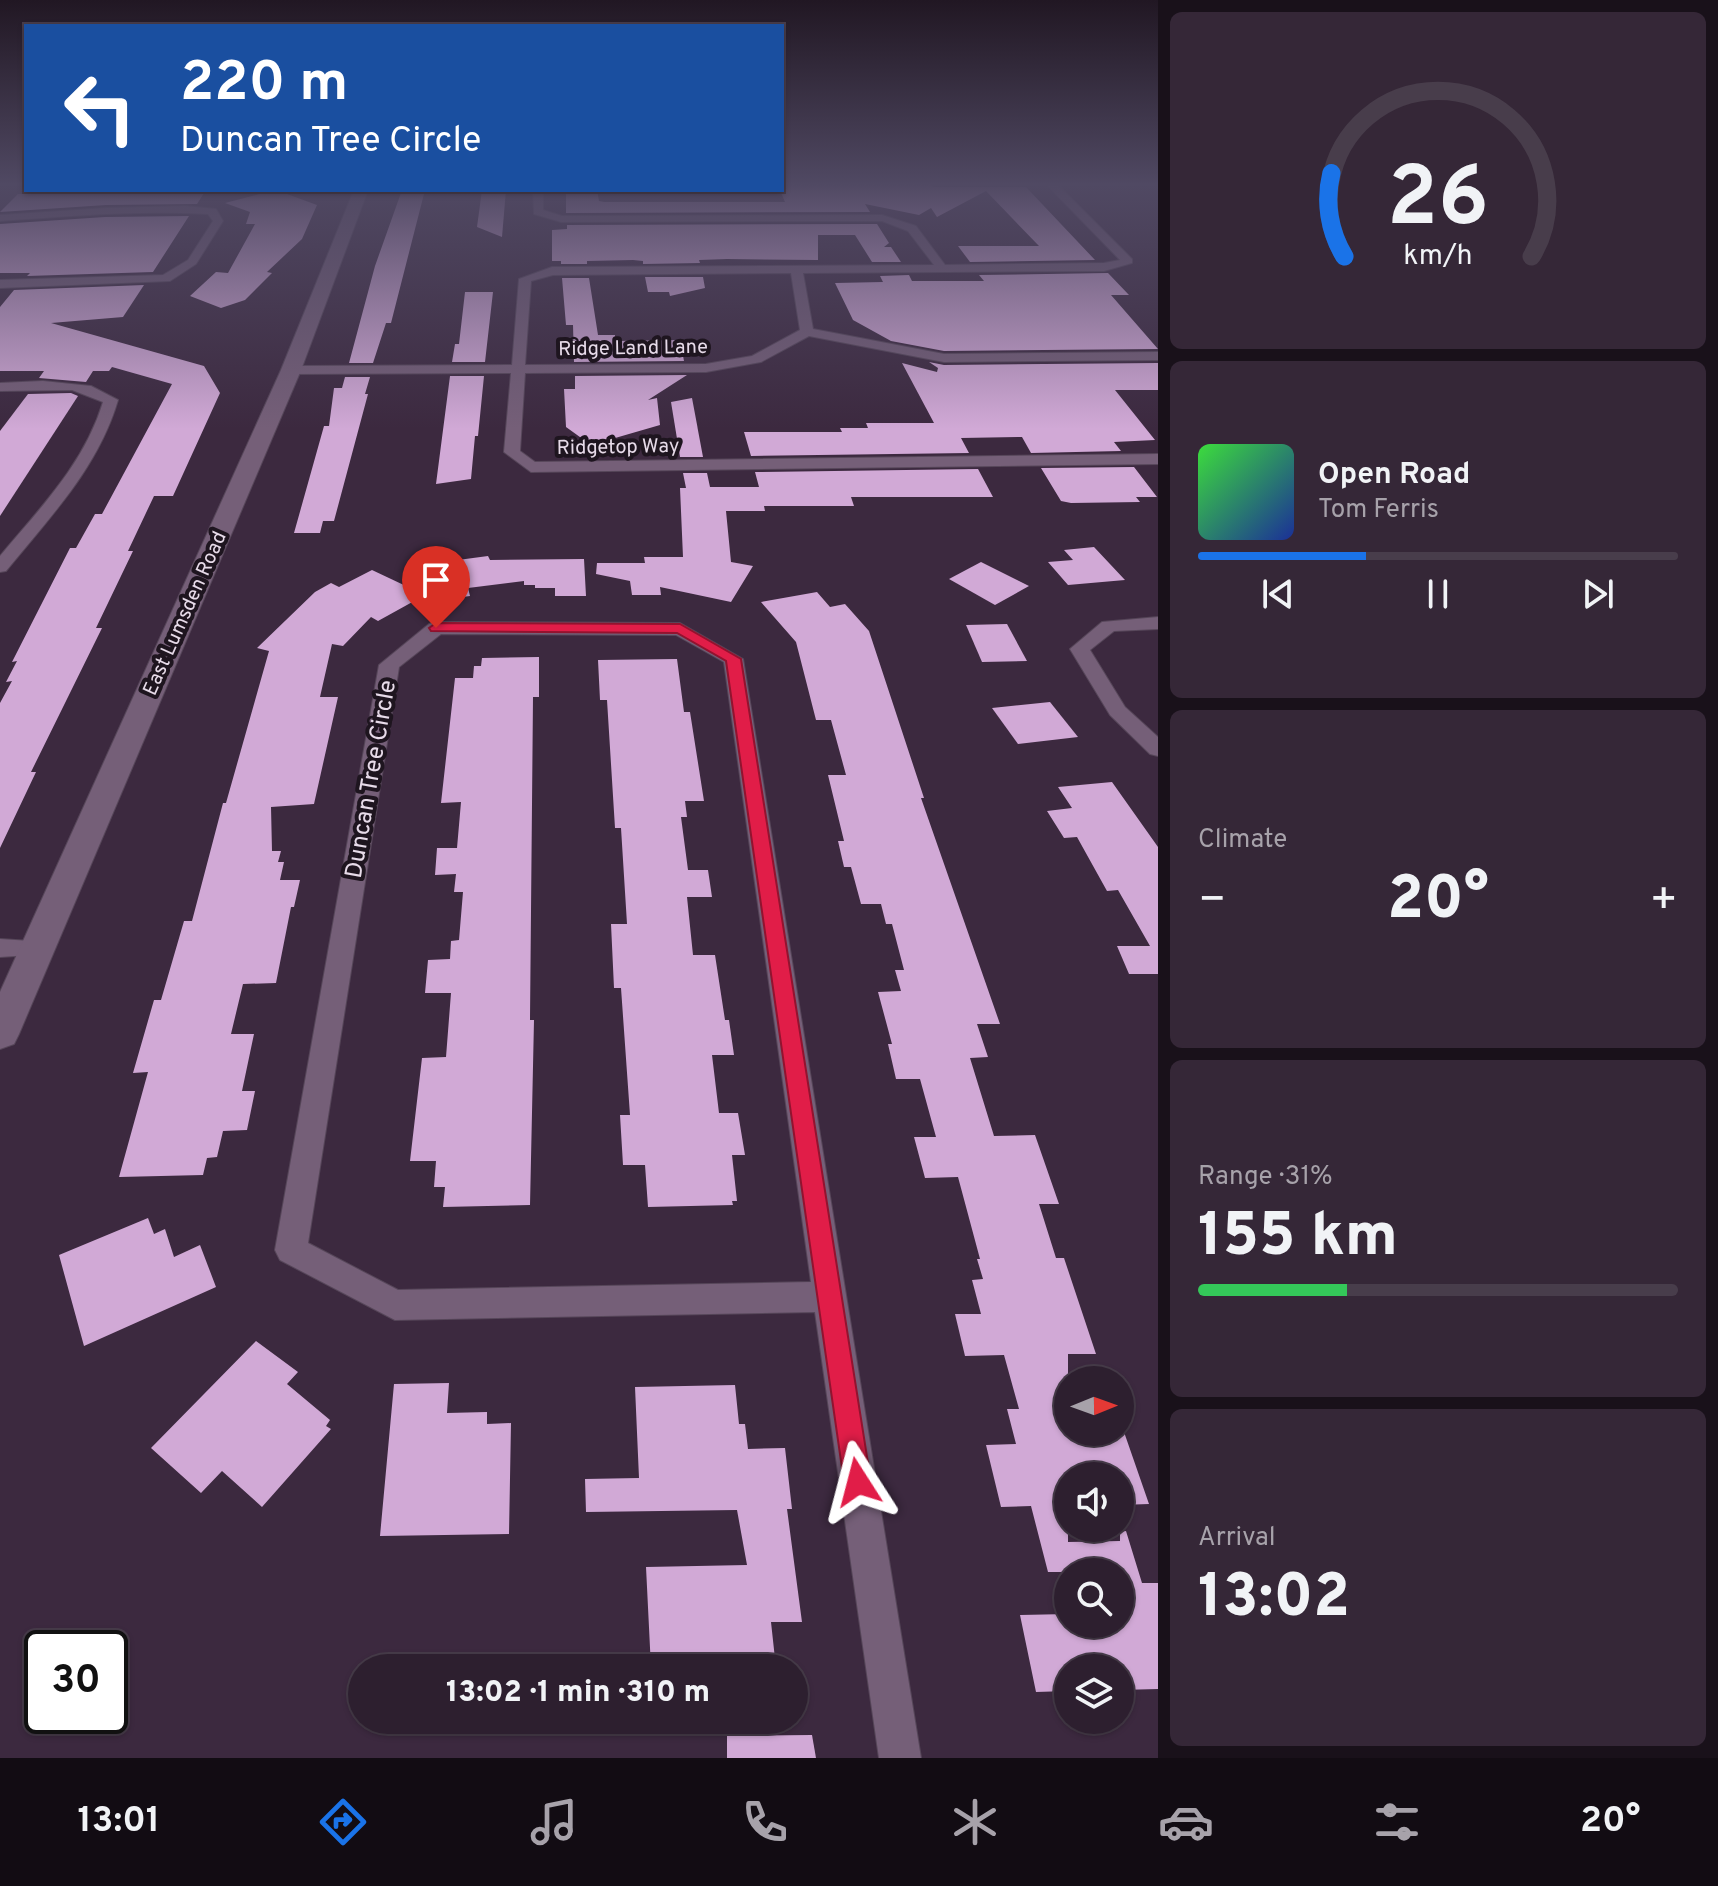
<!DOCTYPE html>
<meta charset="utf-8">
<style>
body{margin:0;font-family:Overpass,sans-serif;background:#352737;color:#f1f3f6;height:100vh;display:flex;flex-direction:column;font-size:30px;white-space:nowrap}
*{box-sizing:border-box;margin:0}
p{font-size:26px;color:#a7a2aa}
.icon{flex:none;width:44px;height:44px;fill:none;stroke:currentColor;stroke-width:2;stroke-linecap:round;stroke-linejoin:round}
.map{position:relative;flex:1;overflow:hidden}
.details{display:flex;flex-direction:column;gap:12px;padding:12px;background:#19111a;width:560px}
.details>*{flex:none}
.hud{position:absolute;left:24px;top:24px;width:760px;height:168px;border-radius:0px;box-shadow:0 2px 6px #0004,0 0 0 2px #483d4b;background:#1a4fa0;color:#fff;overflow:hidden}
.needle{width:52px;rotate:89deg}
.controls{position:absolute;left:1054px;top:1366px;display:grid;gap:16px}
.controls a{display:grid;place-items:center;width:80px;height:80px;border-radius:50%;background:#2d1f2f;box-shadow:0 2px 6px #0004,0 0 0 2px #483d4b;font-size:40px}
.speed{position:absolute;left:24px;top:1630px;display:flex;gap:16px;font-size:40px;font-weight:700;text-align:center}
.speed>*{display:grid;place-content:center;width:104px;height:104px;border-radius:50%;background:#2d1f2f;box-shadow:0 2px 6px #0004,0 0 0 2px #483d4b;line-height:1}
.speed .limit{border:4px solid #111;border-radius:12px;background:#fff;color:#111}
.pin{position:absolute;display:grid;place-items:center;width:68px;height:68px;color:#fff;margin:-82px -34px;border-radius:50% 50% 50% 0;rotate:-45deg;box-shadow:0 0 8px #0007}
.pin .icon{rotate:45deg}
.me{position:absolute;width:88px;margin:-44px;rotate:351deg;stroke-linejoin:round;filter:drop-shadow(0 0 6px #0008)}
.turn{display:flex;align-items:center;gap:28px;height:168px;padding:0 24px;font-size:36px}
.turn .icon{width:104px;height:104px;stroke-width:2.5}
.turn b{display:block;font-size:56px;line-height:68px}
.big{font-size:60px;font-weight:800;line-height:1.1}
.details .widget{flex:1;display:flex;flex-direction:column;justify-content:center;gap:12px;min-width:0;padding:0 28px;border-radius:12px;background:#352737}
.details .dial{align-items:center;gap:0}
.dial svg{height:208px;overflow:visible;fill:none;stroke:#483d4b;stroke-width:7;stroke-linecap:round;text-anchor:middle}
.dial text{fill:#f1f3f6;stroke:none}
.song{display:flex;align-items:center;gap:24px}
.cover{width:96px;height:96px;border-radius:12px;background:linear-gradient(135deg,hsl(120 70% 55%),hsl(230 70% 35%))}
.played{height:8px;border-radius:4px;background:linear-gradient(90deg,#1a73e8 35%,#483d4b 35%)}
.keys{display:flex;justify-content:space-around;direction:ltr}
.heat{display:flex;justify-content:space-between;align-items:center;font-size:44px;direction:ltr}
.charge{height:12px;border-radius:6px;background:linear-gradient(90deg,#34c759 31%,#483d4b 0)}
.trip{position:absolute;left:348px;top:1654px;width:460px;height:80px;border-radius:40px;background:#2d1f2f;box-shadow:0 2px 6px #0004,0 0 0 2px #483d4b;font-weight:800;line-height:80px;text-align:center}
.tabs{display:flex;height:128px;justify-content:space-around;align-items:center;background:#120c13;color:#a7a2aa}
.tabs .icon{width:56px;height:56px}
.tabs .on{color:#1a73e8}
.tabs b{font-size:36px;color:#f1f3f6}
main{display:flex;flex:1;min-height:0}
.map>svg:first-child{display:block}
</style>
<main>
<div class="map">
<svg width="1158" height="1758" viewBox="0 0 1158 1758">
<rect width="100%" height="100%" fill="#3c293f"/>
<g fill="#d1a9d6">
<path d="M930,183L933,187H1026L1095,260L970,262L958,246H1039L986,191L937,217L931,208L919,215L865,204L870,212L566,213V190H597L599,201L604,202H785L780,190L782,184Z"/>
<path d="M74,190L110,191L206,190L197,204L106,205L0,212L18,194H66Z"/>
<path d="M276,190L317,205L302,239L267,272L272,273L245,300L221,308L190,296L216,272L228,273L255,224H246L250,212L225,203Z"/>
<path d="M402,190H425L391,323H386L373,363H349L375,266Z"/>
<path d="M482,190H506L502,237L477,227Z"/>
<path d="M189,216L153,272L27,276L30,273H0V224L105,217Z"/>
<path d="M877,224L889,243L884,247H891L901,262H872L855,235H818V260L727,259L699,260L700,263L643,264V261L633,260L587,261V264H561V261H552V230L567,229V225Z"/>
<path d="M1108,273L1129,295H1111L1158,349L944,351L891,341L853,320L835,283L883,282L880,276L909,275L912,281H984L979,275Z"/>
<path d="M645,277H703L705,288L670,296L669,292H648Z"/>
<path d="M562,278H589L598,335H615V341L680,340L684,361L574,362L573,325H566Z"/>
<path d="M144,285L123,317L51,323L204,366L220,393L173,496H154L128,551H133L96,628H102L31,772H36L0,848V703L12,681L6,682L17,661L12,662L70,548H76L95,514H102L172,384L112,367L109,371H93L86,382L39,378L44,371H0V307L14,290Z"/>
<path d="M465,292H493L485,362H452L455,344H459Z"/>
<path d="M929,362L944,365L1158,363V390H1115L1155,440L1114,442L1121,451L1031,453L1022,437L961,438L969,453L751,456L744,432H842L840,428H868L866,423H934L902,363L937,372L938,368Z"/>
<path d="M687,375L648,400L657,398L660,425L591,445L566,427L564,389H575V376Z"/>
<path d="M450,376H484L478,436H475L471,479L436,484Z"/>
<path d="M345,377H370L365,394H368L334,521H323L320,533H294L324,426H329L334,388H342Z"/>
<path d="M71,393L78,396L0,516V431L28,394Z"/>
<path d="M692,398L703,457H680L671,402Z"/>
<path d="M1134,467L1157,497H1136L1140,502L1071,503L1061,501L1041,468Z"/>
<path d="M978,469L993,497H851L854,506H764L765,511H726L731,562L753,566L731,602L660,587L661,595H632L630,581L596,574L597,563H645L644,557H683L680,488H686L683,473H707L710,487H759L755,472Z"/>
<path d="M1094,547L1125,580L1068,585L1048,562L1073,560L1064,550Z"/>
<path d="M488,556L490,560L584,559L586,596H555V588H535V585H524V581L468,588L470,596L440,600L428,564Z"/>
<path d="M981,562L1029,586L995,605L949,579Z"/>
<path d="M372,570L425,595L378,621L371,617L343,646L332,644L320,697H338L314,804L271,807L272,851H281L278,862H284L280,880H300L294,907H291L276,983L243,984L231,1034H254L242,1091H255L247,1130L223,1131L217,1157L207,1158L203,1175L119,1177L148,1072L133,1073L154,1000H161L184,921H192L223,803H226L269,651L257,648L315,592L331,583L339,587Z"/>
<path d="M817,592L830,607L845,604L869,631L924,798H921L1000,1024H977L988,1057L970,1058L994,1136L1035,1135L1059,1204H1039L1056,1258H1064L1096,1354H1068V1432H1124L1149,1504L1120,1505V1476H1068V1542L1120,1541V1532L1126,1531L1142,1583H1158V1689L1120,1690V1668H1068V1691L1036,1692L1020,1615L1068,1614V1624H1120V1572H1048L1031,1506L1001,1507L986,1445L1016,1444L1007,1409H1019L1004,1355L965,1356L955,1314H981L972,1280L983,1279L977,1259H980L958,1177L925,1178L914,1137H936L920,1079H896L888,1044H892L878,992L901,991L895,970H904L892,924H886L881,904H861L851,867H844L838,841H844L828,775H846L831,720H816L796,642L761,602Z"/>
<path d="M1007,624L1027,661L982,662L966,625Z"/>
<path d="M539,657V697H533L530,1020H534L530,1205L443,1207L445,1187H434L436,1161H410L422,1058L446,1057L451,993H425L428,960L450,959L451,941L459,940L463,892H454L456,874L435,875L437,848H457L461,802L441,803L455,678H473L474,666H481L482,658Z"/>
<path d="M677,659L684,712H690L704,801H685L687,817H681L688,870H708L712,897H687L693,955H715L725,1020H729L734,1055H712L719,1113H738L745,1155H732L737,1201H732L733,1205L648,1207L645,1165H623L620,1115H630L621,988H614L611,924H627L621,828H615L607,700H600L598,660Z"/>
<path d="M1050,702L1078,737L1018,744L992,708Z"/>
<path d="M1112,782L1158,847V974H1129L1117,946H1150L1118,890L1107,891L1077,837L1064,838L1047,811L1072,808L1058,787Z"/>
<path d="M148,1218L154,1234L165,1229L174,1257L200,1245L216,1287L84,1346L59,1255Z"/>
<path d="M256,1341L298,1372L287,1384L330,1420L326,1426L331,1429L262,1507L222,1471L201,1493L151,1448Z"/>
<path d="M449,1383L447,1413L487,1412V1424L511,1423L509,1534L380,1536L394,1384Z"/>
<path d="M735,1385L739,1424H745L748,1449L785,1448L792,1509H787L802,1622H771L776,1668H651L646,1567L747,1565L737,1510L586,1512L585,1479L639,1478L635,1387Z"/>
<path d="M812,1735L816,1758H727V1736Z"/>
</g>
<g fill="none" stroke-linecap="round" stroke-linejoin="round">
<g stroke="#564659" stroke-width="2">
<g id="street">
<path d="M1045,183H1056L1132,259V263L1104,271L803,273L813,329L944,354L1158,352V360L944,362L809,336L761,362L706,372L525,373L520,451L535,462L1158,454V464L531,472L504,452L511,373L291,374L284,370L291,366L512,365L519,279L552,267L934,265L908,231L882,221L561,222L534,214L533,190H543V210L562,216L882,215L916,226L945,265L1104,263L1120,260ZM791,273L800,330L752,356L706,364L525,365L531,281L553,275Z"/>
<path d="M185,206L216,209L223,221L196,264L170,281L0,288V280L163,275L188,260L213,221L208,214C139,210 70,216 0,221V215L106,208Z"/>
<path d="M43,381L91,386L118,400C98,468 50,517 6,571L0,572V556C41,507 84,464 103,402L72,390L0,391V383Z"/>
<path d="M1158,617V629L1114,631L1090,650L1125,707L1158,737V756L1150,754L1110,715L1070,649L1102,622Z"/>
<path d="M436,622L680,623L743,659L921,1758H879L815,1312L395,1320L280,1260L275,1250L379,665L429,624ZM441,634L676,635L724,662L811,1282L398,1290L308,1243L399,667Z"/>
<path d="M0,939L46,942L50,948L46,954L0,957Z"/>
</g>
</g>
<g stroke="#564659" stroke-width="2">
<path id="secondary" d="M354,190H368L301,370L19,1034L14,1044L0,1049V992L281,370Z"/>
</g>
<use href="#street" fill="#755f78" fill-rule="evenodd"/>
<use href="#secondary" fill="#755f78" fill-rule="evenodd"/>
</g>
<linearGradient id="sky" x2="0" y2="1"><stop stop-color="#211723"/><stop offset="0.43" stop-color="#504963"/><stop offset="1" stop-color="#504963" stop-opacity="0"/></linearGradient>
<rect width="1158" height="429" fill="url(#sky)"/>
<path fill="#e11d48" stroke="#92132f" stroke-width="2" d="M436,623L680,624L741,659L871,1482L867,1491L858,1495L848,1491L844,1482L726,661L677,633L431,631L429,628Z"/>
<g text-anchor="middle" stroke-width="8" stroke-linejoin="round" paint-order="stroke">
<g font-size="20" fill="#e7dbe9" stroke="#1e151f">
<text transform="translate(633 347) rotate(-1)" y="7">Ridge Land Lane</text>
<text transform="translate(618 446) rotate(-1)" y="7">Ridgetop Way</text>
<text transform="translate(184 613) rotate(-66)" y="7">East Lumsden Road</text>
</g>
<g font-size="24" fill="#e7dbe9" stroke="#1e151f">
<text transform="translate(370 779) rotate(-80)" y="8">Duncan Tree Circle</text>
</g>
</g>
</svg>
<div class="controls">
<a><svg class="needle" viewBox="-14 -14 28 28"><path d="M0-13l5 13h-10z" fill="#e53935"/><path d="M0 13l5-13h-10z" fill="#a7a2aa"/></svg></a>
<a><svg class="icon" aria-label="sound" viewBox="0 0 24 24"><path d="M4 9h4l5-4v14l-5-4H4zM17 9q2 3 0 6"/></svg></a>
<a><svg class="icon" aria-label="search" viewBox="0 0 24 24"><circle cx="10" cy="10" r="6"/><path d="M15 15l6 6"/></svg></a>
<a><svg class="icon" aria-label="layers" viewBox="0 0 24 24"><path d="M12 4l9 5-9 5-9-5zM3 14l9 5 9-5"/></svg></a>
</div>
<div class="speed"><div class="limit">30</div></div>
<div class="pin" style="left:436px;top:628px;background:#d93025"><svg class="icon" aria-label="arrive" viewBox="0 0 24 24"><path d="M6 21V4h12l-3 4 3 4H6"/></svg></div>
<svg class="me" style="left:858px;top:1482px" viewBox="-20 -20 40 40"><path d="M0-17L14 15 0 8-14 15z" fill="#e11d48" stroke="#fff" stroke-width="4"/></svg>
<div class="trip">13:02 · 1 min · 310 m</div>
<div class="hud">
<div class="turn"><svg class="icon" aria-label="left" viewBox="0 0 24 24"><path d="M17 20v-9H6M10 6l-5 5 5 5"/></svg><div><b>220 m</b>Duncan Tree Circle</div></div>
</div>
</div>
<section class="details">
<div class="widget dial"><svg viewBox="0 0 100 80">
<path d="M14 69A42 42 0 1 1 86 69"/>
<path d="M14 69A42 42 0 0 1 9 37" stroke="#1a73e8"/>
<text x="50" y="56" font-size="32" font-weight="700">26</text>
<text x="50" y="72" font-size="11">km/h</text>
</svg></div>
<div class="widget">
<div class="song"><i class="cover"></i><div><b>Open Road</b><p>Tom Ferris</p></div></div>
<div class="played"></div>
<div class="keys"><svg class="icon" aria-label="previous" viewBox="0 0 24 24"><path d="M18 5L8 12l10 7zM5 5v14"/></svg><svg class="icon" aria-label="pause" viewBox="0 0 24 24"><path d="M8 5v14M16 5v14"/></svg><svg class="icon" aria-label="next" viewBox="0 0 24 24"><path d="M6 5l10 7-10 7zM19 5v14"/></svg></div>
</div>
<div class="widget"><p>Climate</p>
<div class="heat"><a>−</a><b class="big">20°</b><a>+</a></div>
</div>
<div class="widget"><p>Range · 31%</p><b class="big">155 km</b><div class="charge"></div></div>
<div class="widget"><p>Arrival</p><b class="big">13:02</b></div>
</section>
</main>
<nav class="tabs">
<b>13:01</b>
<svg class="icon on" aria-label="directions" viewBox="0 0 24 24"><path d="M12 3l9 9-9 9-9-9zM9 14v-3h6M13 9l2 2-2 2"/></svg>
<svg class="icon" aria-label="music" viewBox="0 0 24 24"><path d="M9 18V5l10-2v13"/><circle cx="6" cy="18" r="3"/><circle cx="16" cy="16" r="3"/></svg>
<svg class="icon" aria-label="phone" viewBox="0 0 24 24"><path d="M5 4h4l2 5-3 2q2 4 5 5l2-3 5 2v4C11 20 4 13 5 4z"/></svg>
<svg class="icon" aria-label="climate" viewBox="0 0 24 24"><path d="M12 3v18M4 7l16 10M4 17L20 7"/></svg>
<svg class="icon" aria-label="car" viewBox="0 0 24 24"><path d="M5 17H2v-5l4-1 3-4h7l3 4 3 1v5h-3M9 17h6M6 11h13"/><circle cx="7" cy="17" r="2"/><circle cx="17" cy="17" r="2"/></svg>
<svg class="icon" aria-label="filters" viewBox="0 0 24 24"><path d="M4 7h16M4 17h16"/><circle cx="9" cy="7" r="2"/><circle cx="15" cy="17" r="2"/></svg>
<b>20°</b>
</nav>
